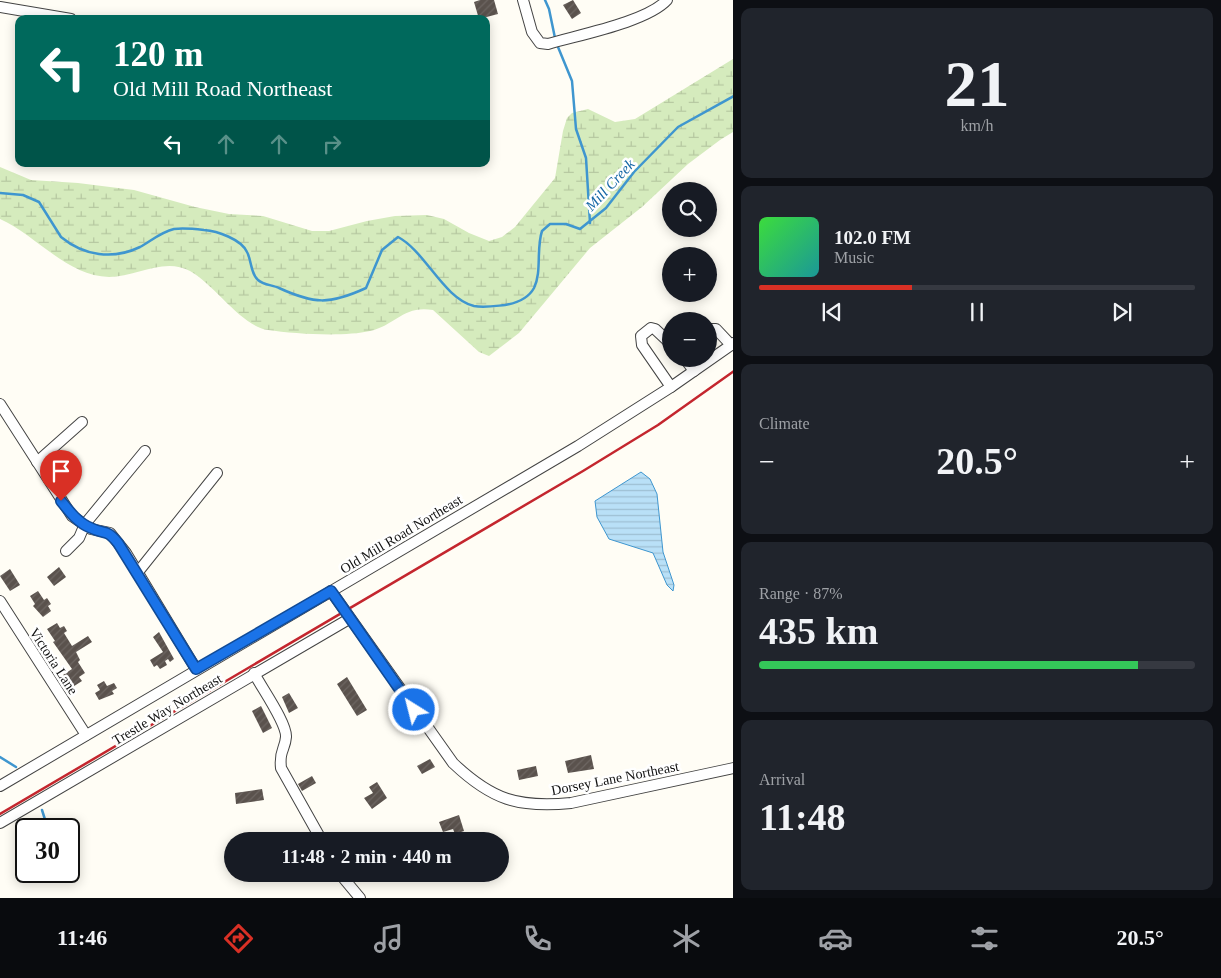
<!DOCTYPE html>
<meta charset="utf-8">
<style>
body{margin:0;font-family:"Times New Roman",serif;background:#20242c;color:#f1f3f6;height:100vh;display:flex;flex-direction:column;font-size:19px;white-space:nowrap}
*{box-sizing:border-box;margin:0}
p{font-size:16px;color:#9ea1a6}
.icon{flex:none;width:28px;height:28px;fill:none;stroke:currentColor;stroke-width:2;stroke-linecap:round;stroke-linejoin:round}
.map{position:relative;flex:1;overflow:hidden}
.drawer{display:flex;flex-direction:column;gap:8px;padding:8px;background:#0d0f14;width:488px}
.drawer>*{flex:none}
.guide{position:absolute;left:15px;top:15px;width:475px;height:152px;border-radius:10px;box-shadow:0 2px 12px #0003;background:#00695c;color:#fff;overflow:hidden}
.controls{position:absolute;left:662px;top:182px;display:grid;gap:10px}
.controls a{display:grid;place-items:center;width:55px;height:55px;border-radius:50%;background:#171b24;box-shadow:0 2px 12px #0003;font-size:25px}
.speed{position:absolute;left:15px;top:818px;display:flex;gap:10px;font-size:25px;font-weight:700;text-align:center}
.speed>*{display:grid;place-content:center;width:65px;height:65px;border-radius:50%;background:#171b24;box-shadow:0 2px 12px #0003;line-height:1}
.speed .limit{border:2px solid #111;border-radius:8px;background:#fff;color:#111}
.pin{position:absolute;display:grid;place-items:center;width:42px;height:42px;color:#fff;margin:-51px -21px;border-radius:50% 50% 50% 0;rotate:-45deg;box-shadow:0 0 5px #0007}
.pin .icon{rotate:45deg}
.me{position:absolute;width:55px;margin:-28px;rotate:324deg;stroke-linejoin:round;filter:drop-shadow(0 0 4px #0008)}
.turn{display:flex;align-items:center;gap:18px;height:105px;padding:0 15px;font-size:22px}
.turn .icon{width:65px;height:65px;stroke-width:2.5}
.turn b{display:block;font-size:35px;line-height:42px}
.lanes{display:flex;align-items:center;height:48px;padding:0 15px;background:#0003;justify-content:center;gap:25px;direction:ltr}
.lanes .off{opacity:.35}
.big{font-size:38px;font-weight:700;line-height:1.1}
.drawer .card{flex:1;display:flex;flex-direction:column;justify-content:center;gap:8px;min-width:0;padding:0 18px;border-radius:10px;background:#20242c}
.drawer .dial{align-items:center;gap:0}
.dial b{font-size:65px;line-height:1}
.song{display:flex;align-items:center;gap:15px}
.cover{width:60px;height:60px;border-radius:8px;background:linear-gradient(135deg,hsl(120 70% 55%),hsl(180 70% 35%))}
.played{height:5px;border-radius:2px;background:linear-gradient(90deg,#d93025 35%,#363941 35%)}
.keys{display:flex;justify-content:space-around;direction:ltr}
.heat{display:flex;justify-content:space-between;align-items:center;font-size:28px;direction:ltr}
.charge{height:8px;border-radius:4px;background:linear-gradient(90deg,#34c759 87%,#363941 0)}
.trip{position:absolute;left:224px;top:832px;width:285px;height:50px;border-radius:25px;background:#171b24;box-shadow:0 2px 12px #0003;font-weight:700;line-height:50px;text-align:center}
.tab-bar{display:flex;height:80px;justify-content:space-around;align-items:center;background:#090b0e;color:#9ea1a6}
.tab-bar .icon{width:35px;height:35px}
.tab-bar .active{color:#d93025}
.tab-bar b{font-size:22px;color:#f1f3f6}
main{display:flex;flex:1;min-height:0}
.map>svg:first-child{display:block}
</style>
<main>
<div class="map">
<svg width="734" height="898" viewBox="0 0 734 898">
<defs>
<pattern id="wetland-marsh" width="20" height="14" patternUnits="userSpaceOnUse" patternTransform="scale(1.25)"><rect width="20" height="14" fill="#d5ebbd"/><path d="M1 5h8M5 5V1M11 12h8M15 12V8" fill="none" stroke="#b6c8a1"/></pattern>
<pattern id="water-rules" width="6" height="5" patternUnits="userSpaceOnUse" patternTransform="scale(1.25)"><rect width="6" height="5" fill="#b9e0f7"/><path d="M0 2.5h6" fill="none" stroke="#9ebfd3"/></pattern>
<pattern id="building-hatch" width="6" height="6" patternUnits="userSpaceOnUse" patternTransform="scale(1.25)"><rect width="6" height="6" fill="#5a524d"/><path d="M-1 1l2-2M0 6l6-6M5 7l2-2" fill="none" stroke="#6d6662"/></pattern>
</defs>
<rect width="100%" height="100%" fill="#fffdf5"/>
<path fill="url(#wetland-marsh)" d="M733,59V132L720,140L688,164L642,207L590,248L519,333L489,356L479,352L433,310C403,305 396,325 370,331C344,337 295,334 268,330C241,326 215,285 190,271C164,257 136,277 109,277C67,276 36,235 0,219V167L31,180L78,183L134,190L195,207L229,214L263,216L312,231H329L367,221L395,216L427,215L444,219L469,233L489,241L502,237L515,227L555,178L563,131L567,118L572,113L588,109L615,122L635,119Z"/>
<path fill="url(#water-rules)" stroke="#3f96cf" d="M641,472L650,479L657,494L663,552L674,585L673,591L667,585L653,553L609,539L597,517L595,501Z"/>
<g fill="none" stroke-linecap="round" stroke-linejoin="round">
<g stroke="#3f96cf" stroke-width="2.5">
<path d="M545,0L549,9L555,38"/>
<path d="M558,47L572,81L576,129L586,158L590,223"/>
<path d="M0,193L23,195L39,202L61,237C84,256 113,260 140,247C151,241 161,232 174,229C182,228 195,229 204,230C217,231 241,239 247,252C252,261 250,273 258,280C263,285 273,285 279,288C314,304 329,305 366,288L382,250L398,237C425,251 444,299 474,306C484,308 495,306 505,305C517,303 528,299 534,288C542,272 536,249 542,231L550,224H566L580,229L606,208L634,172L678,127L734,96"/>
<path d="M0,757L16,767"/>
<path d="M42,810L48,829"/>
</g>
</g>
<g fill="url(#building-hatch)">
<path d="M480,0H494L498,14L479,19L474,2Z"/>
<path d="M573,0L581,13L572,19L563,5Z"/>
<path d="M59,567L66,577L54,586L47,577Z"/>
<path d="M10,569L20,585L10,591L0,576Z"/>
<path d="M38,591L44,600L47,598L51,604L48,606L51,611L43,617L33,606L35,604L30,596Z"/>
<path d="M57,623L60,628L64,626L67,631L64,633L72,646L88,636L92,642L76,652L80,660L78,662L85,673L79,677L82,681L68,690L60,677L72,669L53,642L55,641L47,629Z"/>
<path d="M159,632L174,659L170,662L168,659L165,661L167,665L160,669L157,665L154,667L150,660L163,652L153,637Z"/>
<path d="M347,677L367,710L357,716L337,684Z"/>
<path d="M104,681L107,686L114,683L117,688L112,691L114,694L99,700L95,693L100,690L97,685Z"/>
<path d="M289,693L298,708L289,713L282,697Z"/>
<path d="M261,706L272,728L263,733L252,711Z"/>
<path d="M591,755L594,769L568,773L565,761Z"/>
<path d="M430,759L435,767L422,774L417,766Z"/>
<path d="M536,766L538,776L519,780L517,770Z"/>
<path d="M312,776L316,783L302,791L298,784Z"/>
<path d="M377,782L387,798L372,809L364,798L373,793L369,787Z"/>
<path d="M262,789L264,800L236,804L235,793Z"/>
<path d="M459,815L464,831L455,834L453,829L443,832L439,822Z"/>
</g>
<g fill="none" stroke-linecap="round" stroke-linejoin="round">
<g stroke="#444" stroke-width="12">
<g id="minor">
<path d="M523,0L532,32L540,43L548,44C578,35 647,22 667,0"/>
<path d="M0,7L71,19"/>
<path d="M709,329H716L731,345"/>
<path d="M685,359L694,371"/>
<path d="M671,387L642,345L641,336L651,328L655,329L671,344"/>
<path d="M0,404L72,516L91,529L110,533L126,553L196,669"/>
<path d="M37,462L82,422"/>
<path d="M66,551L79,538L85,524L145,451"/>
<path d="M138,572L217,473"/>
<path d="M331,591L453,763C492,800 518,808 571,803L734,768"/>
<path d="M0,601L86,735"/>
<path d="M254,673C261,687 287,723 286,737C285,750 279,750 281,768L322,841"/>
<path d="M0,786L578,446L671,387L734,343"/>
<path d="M0,823L349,619"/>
<path d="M340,874L360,898"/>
</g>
</g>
<use href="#minor" stroke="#fff" stroke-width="10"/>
<path stroke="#c4262e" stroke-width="2.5" d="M0,814L583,471L658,425L734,371"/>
</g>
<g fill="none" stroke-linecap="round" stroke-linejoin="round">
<g stroke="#114b97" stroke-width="12">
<path id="route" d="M61,501C69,511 78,523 91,528C105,535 106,528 118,543L196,669L331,591L414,710"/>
</g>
<use href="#route" stroke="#1a73e8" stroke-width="9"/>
</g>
<g text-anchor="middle" stroke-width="5" stroke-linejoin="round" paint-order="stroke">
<g font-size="14" fill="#111" stroke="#fff">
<text transform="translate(401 534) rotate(-31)" y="5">Old Mill Road Northeast</text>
<text transform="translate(54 661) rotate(57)" y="5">Victoria Lane</text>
<text transform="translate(167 709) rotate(-31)" y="5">Trestle Way Northeast</text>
<text transform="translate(615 778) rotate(-11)" y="5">Dorsey Lane Northeast</text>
</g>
<g font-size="15" font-style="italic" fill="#1768a6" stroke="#fff">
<text transform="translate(610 185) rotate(-47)" y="5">Mill Creek</text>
</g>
</g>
</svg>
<div class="controls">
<a><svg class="icon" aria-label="search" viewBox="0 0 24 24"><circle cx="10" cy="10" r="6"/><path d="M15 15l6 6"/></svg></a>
<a>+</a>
<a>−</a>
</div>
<div class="speed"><div class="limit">30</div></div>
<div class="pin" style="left:61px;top:501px;background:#d93025"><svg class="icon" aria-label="arrive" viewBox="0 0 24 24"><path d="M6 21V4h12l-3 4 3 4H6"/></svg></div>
<svg class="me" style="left:414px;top:710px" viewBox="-20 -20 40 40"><circle r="17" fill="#1a73e8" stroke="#fff" stroke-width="3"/><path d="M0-11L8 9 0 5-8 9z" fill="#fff"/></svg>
<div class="trip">11:48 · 2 min · 440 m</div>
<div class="guide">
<div class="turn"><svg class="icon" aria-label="left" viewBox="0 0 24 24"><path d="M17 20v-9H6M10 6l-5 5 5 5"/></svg><div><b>120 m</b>Old Mill Road Northeast</div></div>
<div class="lanes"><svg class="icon" aria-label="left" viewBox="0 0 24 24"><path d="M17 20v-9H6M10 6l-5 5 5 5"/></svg><svg class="icon off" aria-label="ahead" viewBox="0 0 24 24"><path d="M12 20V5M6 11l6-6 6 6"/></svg><svg class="icon off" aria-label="ahead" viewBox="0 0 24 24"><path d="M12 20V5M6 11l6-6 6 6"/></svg><svg class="icon off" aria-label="right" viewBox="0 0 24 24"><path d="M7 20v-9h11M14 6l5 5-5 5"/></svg></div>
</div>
</div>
<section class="drawer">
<div class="card dial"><b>21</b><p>km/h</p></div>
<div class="card">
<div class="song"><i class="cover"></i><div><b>102.0 FM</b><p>Music</p></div></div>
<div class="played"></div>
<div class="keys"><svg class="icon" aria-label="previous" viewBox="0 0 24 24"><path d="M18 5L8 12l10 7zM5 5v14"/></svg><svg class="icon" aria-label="pause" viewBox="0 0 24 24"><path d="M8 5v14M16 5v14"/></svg><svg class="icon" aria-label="next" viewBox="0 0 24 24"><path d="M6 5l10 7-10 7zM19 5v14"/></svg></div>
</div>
<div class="card"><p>Climate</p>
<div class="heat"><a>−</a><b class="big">20.5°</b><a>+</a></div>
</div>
<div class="card"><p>Range · 87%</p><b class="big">435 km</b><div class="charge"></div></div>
<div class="card"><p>Arrival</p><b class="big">11:48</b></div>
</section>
</main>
<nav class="tab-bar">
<b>11:46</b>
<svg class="icon active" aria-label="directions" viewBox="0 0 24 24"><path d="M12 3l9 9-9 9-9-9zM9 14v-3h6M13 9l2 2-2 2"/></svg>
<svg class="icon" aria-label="music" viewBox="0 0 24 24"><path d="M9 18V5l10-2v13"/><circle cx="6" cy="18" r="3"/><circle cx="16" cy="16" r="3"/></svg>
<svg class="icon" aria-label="phone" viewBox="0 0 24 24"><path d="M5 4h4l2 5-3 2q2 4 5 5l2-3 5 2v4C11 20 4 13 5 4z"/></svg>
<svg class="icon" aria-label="climate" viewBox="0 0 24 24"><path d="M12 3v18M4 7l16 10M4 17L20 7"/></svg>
<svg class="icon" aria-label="car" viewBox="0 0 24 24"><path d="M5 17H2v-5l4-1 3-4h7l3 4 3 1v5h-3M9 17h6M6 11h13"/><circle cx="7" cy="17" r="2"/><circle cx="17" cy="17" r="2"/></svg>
<svg class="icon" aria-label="filters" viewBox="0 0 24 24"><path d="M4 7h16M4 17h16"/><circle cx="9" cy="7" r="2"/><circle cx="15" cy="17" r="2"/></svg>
<b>20.5°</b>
</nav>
